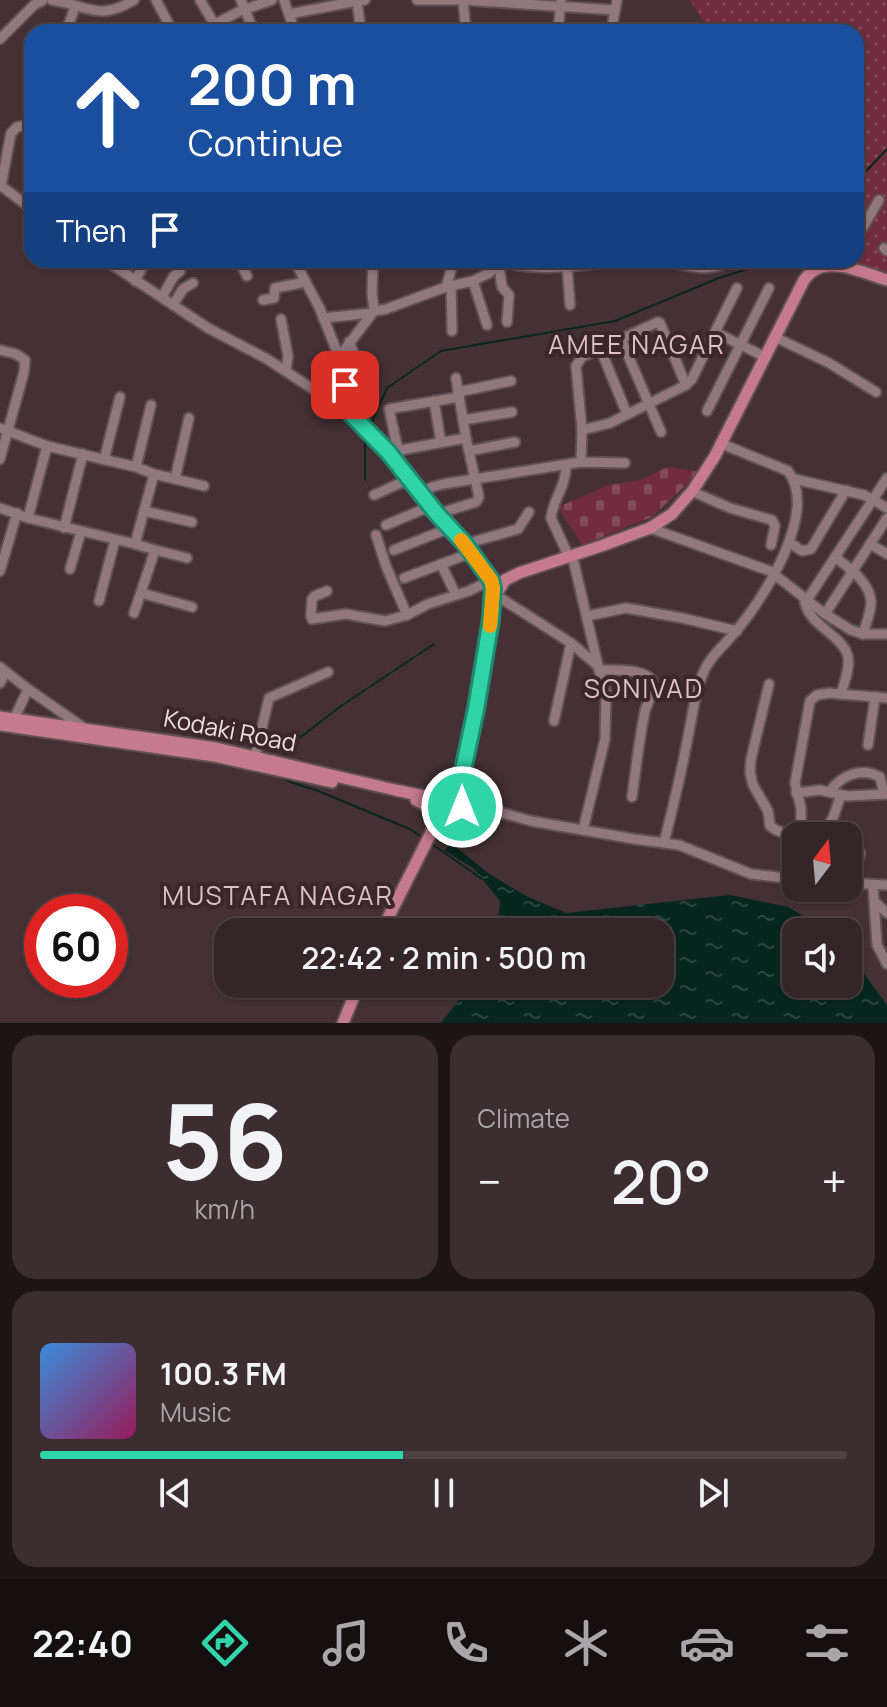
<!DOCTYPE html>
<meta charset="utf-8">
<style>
body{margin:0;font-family:Manrope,sans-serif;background:#3c2d30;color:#f1f3f6;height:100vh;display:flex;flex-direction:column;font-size:30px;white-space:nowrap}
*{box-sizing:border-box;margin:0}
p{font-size:26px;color:#a9a5a8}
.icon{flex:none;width:44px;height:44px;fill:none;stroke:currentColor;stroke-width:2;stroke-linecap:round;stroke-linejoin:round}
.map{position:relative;height:1023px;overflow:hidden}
.side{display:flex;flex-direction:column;gap:12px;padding:12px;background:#1d1416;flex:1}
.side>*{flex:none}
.top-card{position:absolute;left:24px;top:24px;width:840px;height:244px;border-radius:24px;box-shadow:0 2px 6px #0004,0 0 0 2px #4e4245;background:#1a4fa0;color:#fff;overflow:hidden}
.needle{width:52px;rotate:16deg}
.tools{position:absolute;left:782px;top:822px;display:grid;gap:16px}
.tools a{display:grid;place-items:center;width:80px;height:80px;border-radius:16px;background:#342528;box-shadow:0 2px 6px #0004,0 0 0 2px #4e4245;font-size:40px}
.speed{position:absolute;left:24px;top:894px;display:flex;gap:16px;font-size:40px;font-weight:700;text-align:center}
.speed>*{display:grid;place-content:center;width:104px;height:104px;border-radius:50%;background:#342528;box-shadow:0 2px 6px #0004,0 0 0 2px #4e4245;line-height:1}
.speed .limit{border:12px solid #d22;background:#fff;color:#111}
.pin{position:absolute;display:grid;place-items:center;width:68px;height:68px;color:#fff;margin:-34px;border-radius:16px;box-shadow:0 4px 12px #0006}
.me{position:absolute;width:88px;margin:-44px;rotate:0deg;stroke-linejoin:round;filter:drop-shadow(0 0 6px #0008)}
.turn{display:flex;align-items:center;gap:28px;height:168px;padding:0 32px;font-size:36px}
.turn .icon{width:104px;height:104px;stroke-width:2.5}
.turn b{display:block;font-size:56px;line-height:68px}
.then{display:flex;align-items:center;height:76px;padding:0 32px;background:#0003;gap:16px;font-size:30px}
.big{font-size:60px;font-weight:600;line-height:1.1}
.side .widget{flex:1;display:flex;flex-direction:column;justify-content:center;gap:12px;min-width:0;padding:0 28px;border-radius:24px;background:#3c2d30}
.side .dial{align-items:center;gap:0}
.dial b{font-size:104px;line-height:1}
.song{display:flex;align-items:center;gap:24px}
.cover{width:96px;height:96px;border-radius:12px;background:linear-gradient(135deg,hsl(210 70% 55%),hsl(330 70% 35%))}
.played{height:8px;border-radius:4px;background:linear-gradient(90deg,#31d4a9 45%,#4e4245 45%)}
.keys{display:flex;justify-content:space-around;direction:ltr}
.heat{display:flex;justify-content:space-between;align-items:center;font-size:44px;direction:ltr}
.side .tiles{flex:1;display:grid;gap:12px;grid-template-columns:1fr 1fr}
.widget:last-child{grid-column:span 2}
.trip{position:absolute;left:214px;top:918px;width:460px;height:80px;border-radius:24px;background:#342528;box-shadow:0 2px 6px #0004,0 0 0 2px #4e4245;font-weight:600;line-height:80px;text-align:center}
.tabs{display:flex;height:128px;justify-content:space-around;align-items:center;background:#150f10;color:#a9a5a8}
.tabs .icon{width:56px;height:56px}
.tabs .on{color:#31d4a9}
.tabs b{font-size:36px;color:#f1f3f6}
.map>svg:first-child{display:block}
</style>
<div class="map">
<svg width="887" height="1023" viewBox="0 0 887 1023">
<defs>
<pattern id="grass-dots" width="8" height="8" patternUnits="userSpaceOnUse" patternTransform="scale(2)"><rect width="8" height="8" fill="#712c41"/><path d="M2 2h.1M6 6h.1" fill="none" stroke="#864a5c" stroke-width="1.8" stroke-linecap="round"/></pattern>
<pattern id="cemetery-stones" width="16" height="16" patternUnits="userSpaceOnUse" patternTransform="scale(2)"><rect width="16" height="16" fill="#712c41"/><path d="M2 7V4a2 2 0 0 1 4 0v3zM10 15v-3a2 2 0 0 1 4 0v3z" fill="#864a5c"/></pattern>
<pattern id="water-ripples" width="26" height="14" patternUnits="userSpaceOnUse" patternTransform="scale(2)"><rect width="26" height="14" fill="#07271e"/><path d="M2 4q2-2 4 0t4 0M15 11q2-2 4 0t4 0" fill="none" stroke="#2b463e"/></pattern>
</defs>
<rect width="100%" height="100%" fill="#453135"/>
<path fill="url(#grass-dots)" d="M690,0H887V274L838,260H856V32H699L707,27Z"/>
<path fill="url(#cemetery-stones)" d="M668,467L700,472L652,517L582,545L558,507L608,485L640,480Z"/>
<path fill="url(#water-ripples)" d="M450,842L488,873L528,897L566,913L730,895L788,907L818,925L825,932H796V984H848V955L857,964L887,1005V1023H441L471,984H660V932H497L500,901L473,868L445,851Z"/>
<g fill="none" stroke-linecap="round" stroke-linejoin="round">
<g stroke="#07271e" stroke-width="2">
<path d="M856,182L887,149"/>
<path d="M369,428L387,388L441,351L615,321L719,278L776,260"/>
<path d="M365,480V438L366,434"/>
<path d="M285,754L289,746L341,706L434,644"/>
<path d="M281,776L290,782L316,790L412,830L423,838"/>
<path d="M432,844L482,879"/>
</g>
<g stroke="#615054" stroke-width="13">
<g id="minor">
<path d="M52,0C86,5 99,22 134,0"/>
<path d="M156,0L173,32"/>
<path d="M200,0L219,32"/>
<path d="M241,0L254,32"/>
<path d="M284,0L295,32"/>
<path d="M417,0H463L615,10"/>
<path d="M463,0L466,32"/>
<path d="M289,14L357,1"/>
<path d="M215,24L240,11L272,0"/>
<path d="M66,32L75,7"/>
<path d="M361,32L357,1L365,0"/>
<path d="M558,32L561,0"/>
<path d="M611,32L617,0"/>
<path d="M0,39L34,5L43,0"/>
<path d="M0,185L32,209"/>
<path d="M1,186L11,133L17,127L32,124"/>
<path d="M856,239L879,200"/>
<path d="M884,248L887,251"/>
<path d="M105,260L208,328L267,359L351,414L389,453L437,514L465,544L491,580L493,588L492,600"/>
<path d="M239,260L247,276"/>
<path d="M294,260L320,309L339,357L351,414"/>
<path d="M498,260C546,278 608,257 659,261C686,263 705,276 731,260"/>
<path d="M799,260L814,270"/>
<path d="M296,263L328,260"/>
<path d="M499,266L502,287L509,295L507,322"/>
<path d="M567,266L570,305"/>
<path d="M135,281L146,260"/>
<path d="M473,281L487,325"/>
<path d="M451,285L452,331"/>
<path d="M446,287L454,260"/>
<path d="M162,297L174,276L180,271"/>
<path d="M263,300L274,298L275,288L306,282"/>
<path d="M173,305L183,289L193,283"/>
<path d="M374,311L386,309L446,287L473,281L489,273L503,260"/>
<path d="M323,318L372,313"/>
<path d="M281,319L288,356L286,371"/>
<path d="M715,332L737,288"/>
<path d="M621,339L661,432"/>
<path d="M781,340L829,363L876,392"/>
<path d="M349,342L363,376"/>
<path d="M600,348L627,414"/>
<path d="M0,350L16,354L25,360L24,372L0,459"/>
<path d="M339,357L374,311L372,294L373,260"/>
<path d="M458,392L511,381"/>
<path d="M434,401L441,442"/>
<path d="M707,411L769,288"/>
<path d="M463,420L512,412"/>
<path d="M0,428L47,446L136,467L154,474L135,544"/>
<path d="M582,430L610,423L686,385L692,379L715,332L765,357"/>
<path d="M398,450L389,409L459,397"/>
<path d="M395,451L466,438"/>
<path d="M469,451L515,442"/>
<path d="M104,460L120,397"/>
<path d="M581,462L582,430L576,366L582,357L658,322L660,323L686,385"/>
<path d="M566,465C566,488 553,498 551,518L569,557"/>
<path d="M136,467L151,405"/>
<path d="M154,474L204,486"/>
<path d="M175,479L189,418"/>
<path d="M794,479L864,495L887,508"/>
<path d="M420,493L432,487L443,484L581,462L625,463"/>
<path d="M698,494L730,508L772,520L775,526L771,545"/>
<path d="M374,495L409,479"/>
<path d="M0,508L28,518L135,544L155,550L134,613"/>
<path d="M144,511L192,522"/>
<path d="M437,514L476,502L479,497L466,438L456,378"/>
<path d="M28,518L47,446"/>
<path d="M386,525L431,506"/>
<path d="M64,528L83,454"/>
<path d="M650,528L770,571L825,614L851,630L863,634H887"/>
<path d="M376,535L386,566L407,615"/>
<path d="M789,542L802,551L811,549L846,490"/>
<path d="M465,544L518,529L529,512"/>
<path d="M870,544L887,554"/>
<path d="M155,550L187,558"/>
<path d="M394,550L450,528"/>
<path d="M835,557C849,568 870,582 871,602C871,612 866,624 863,634"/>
<path d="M574,563L599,670L606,693L605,739L583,830"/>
<path d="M441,564L456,595"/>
<path d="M70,569L81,532"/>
<path d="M0,571L17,513"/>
<path d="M404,578L471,553"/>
<path d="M327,591L315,596L312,599L311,616L312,619L346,614L385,621L407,615L428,604L469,591L491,580"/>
<path d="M141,593L192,607"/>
<path d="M502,599L571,643L598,666"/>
<path d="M99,601L115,540"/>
<path d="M825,614L887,518"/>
<path d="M587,616L626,608L682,618L737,631"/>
<path d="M0,667L28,689L87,730"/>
<path d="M599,670C611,670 645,668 652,681C656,689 647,703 645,711C639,739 636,769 632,797"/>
<path d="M0,683L6,672"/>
<path d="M769,684L751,759L750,773L753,785L768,811L770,826L776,830L796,838"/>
<path d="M841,694C844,683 850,669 848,657C844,636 810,626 805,603L887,478"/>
<path d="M14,719L28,689"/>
<path d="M554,721L571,643"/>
<path d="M868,745L875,697"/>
<path d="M255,757L269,698L328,672"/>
<path d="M830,791C842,775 861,767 880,777L884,794"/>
<path d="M796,793L820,790L847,796L887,794"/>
<path d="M463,802L531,821L634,839L679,845L751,874L796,879"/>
<path d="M801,836V808L795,783L810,701L817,695L829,693L887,698"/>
<path d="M821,836L833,818L841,795"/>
<path d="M664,843C672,811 680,779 686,747C691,725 695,688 705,669C712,654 726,644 736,631C764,598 819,512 788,471L727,446"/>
<path d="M848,883L887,885"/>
<path d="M851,884L860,853"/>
<path d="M873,885L877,945L887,964"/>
<path d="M875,902L887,913"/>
</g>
</g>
<g stroke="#615054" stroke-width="15">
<g id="major">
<path d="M0,717L216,748L395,790L434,798L450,797"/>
<path d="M0,725L214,756L332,782"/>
<circle cx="455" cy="803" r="8"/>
<path d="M455,795C477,732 482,662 495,596L505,580L519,573L601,546L650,528L672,514L693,490L715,456L804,280C807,277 809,273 813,271C833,257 866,274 887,280"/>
<path d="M462,799L468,778"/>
<path d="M416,800C426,805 434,809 437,821"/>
<path d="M381,932L437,821L447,808"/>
<path d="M343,1023L359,984"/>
</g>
</g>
<use href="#minor" stroke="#90787d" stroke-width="9"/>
<use href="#major" stroke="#c67a8e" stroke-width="11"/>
</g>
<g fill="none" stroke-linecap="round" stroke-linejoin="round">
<g stroke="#208a6e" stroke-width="20">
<path id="route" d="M345,385L351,414L389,453L437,514L465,544L491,580L493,588L491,619L476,709L462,775L455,795L462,799V807"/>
</g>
<use href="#route" stroke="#31d4a9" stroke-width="14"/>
<path stroke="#f59e0b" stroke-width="14" d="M461,540L491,580L493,588L490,626"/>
</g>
<g text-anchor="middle" stroke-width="8" stroke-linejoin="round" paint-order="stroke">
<g font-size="24" fill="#ede0e2" stroke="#3b272b">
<text transform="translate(230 731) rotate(11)" y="8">Kodaki Road</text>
</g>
<g font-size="26" letter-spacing="2" fill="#dbc1c6" stroke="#3b272b">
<text x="637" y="354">AMEE NAGAR</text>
<text x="644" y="698">SONIVAD</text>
<text x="278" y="905">MUSTAFA NAGAR</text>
</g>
</g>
</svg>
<div class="tools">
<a><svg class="needle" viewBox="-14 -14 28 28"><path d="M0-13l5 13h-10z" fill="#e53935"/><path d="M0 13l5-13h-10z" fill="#a9a5a8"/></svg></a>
<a><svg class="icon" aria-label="sound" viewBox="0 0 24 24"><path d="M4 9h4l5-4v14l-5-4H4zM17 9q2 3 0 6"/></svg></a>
</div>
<div class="speed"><div class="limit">60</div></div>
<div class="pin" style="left:345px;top:385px;background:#d93025"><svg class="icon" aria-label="arrive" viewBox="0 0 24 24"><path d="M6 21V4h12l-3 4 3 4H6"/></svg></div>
<svg class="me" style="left:462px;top:807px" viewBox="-20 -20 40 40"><circle r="17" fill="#31d4a9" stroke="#fff" stroke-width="3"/><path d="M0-11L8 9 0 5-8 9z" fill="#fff"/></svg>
<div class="trip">22:42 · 2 min · 500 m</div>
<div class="top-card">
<div class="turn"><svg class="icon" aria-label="ahead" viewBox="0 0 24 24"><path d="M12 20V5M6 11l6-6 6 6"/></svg><div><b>200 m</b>Continue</div></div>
<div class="then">Then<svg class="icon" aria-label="arrive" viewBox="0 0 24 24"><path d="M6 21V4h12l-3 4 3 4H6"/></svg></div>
</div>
</div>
<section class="side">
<div class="tiles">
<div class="widget dial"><b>56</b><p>km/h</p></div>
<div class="widget"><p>Climate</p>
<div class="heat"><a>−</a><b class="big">20°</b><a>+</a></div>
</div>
<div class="widget">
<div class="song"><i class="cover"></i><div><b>100.3 FM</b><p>Music</p></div></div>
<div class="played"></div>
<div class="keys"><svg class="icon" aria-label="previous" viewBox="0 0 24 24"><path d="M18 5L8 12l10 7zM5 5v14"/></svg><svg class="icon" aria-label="pause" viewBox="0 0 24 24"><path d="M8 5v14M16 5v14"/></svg><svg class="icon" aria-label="next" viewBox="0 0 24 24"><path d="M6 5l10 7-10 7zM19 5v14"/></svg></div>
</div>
</div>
</section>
<nav class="tabs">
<b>22:40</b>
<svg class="icon on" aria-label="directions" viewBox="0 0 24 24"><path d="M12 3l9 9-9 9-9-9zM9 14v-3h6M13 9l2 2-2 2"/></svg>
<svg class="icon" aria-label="music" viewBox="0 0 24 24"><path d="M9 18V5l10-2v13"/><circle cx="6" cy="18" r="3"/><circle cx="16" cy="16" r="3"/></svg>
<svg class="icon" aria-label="phone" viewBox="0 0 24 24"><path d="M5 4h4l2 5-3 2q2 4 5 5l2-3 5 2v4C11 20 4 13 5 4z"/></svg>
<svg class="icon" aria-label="climate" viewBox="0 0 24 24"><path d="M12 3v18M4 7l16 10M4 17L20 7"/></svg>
<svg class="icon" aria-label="car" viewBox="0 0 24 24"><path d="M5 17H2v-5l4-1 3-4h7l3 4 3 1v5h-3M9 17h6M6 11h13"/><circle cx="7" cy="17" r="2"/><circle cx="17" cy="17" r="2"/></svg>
<svg class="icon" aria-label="filters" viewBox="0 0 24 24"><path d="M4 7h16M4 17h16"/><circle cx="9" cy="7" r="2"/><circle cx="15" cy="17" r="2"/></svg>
</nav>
